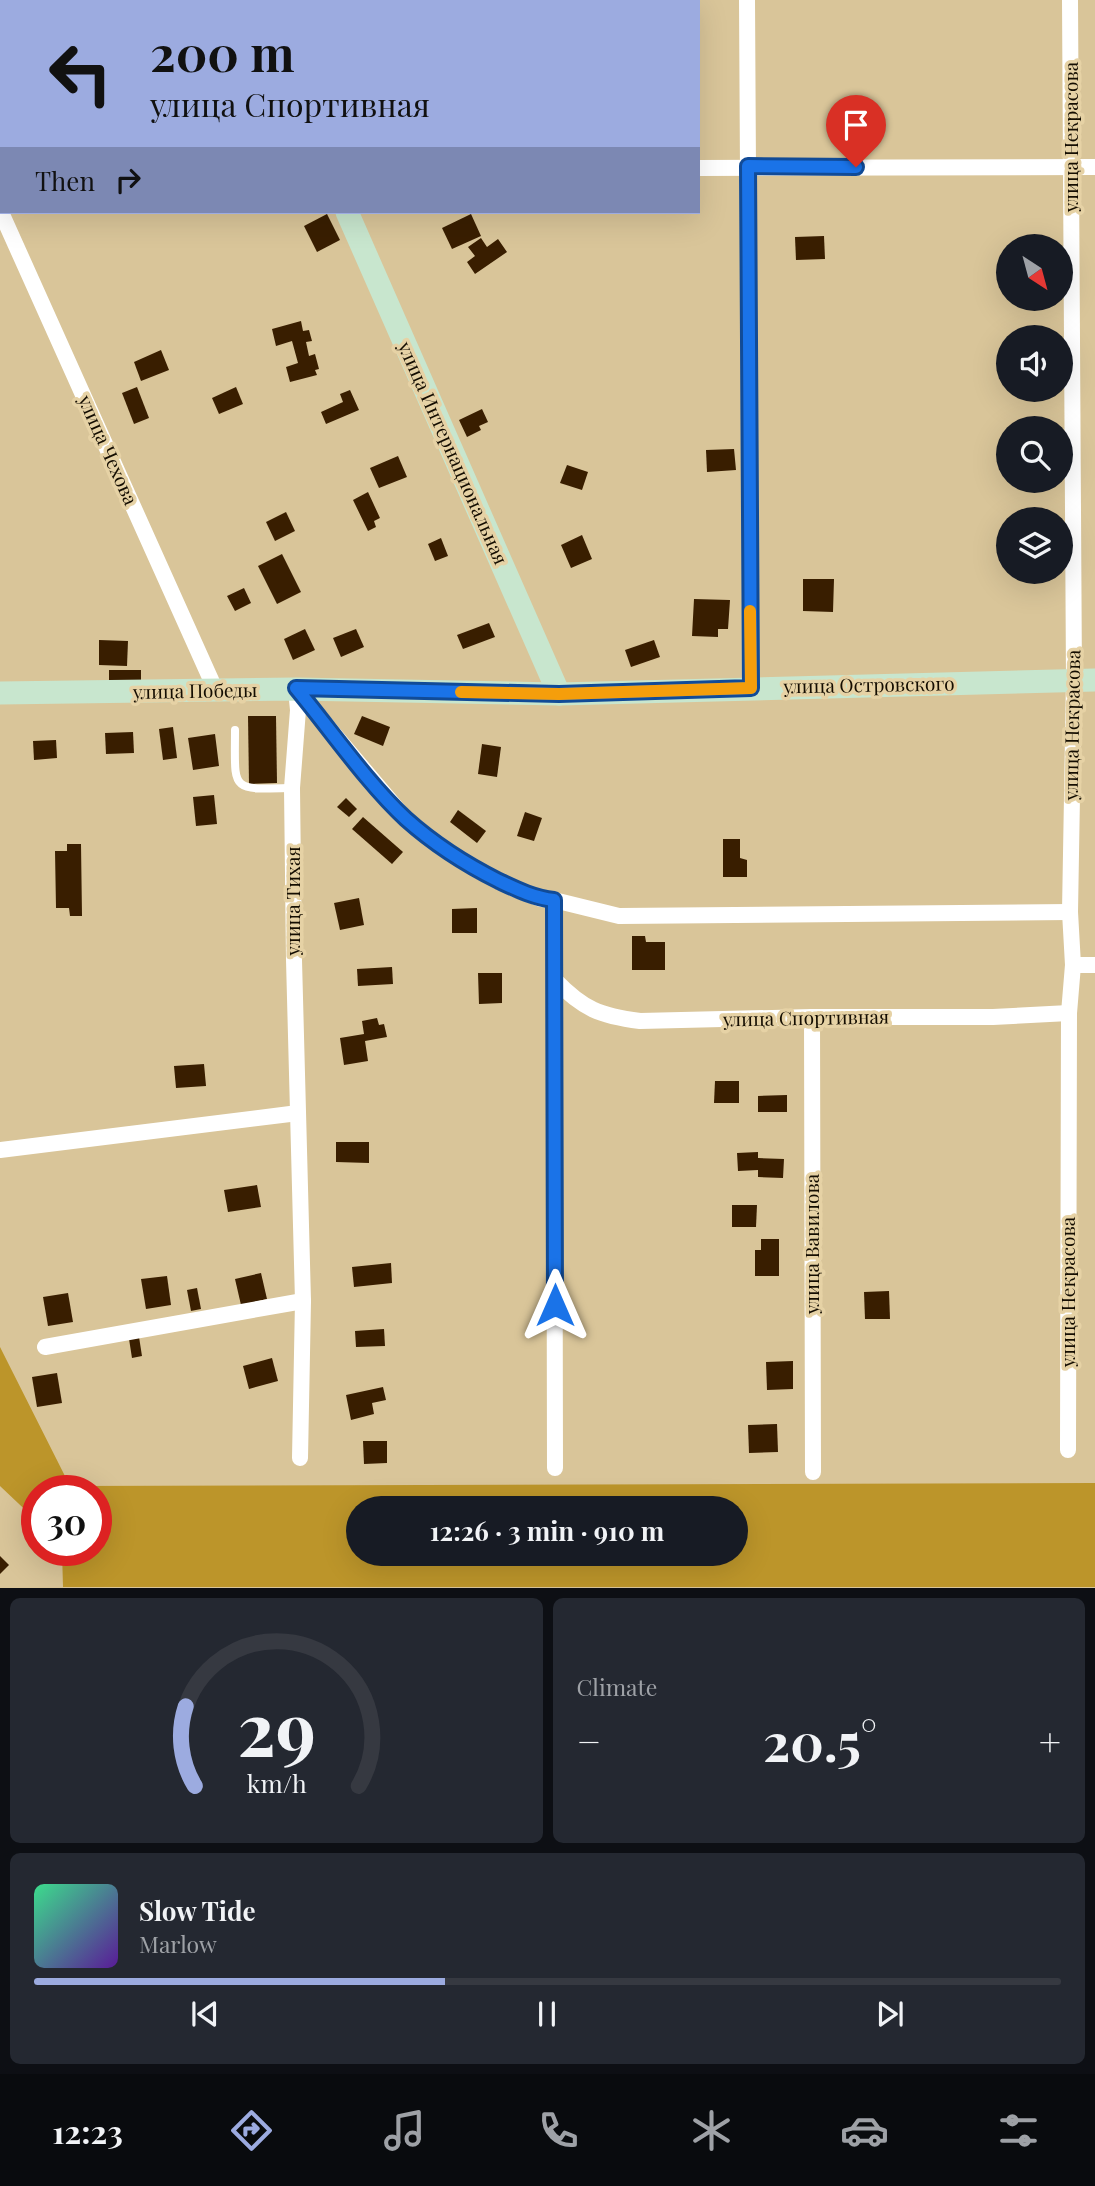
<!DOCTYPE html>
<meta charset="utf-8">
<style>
body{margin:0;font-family:"Playfair Display",serif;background:#242831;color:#f1f3f6;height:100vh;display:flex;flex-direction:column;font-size:26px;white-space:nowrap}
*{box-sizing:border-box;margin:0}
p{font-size:23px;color:#9ea1a6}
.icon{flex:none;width:38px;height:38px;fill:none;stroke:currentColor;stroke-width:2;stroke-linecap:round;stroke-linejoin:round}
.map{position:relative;height:1588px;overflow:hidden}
.panel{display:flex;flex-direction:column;gap:10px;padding:10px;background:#0d0f14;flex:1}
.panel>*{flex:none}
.top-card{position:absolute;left:0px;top:0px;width:700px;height:214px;box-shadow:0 7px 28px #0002;background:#9cabe0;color:#111;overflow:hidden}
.needle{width:46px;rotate:144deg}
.controls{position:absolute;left:996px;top:234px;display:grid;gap:14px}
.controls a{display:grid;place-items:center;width:77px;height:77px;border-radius:50%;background:#171b24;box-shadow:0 7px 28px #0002;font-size:35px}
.speed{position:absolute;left:21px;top:1475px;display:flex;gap:14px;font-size:35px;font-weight:700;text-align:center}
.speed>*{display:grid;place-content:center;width:91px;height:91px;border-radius:50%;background:#171b24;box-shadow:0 7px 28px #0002;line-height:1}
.speed .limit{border:10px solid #d22;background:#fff;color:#111}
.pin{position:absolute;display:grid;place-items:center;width:60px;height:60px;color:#fff;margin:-72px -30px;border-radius:50% 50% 50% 0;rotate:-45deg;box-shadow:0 0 7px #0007}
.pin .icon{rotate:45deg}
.me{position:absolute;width:77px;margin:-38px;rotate:0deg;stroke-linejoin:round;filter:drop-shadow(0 0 5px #0008)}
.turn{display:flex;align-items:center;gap:24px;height:147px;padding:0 35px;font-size:32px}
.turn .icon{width:91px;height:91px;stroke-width:2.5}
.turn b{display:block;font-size:49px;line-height:60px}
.then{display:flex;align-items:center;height:66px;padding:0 35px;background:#0003;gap:14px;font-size:26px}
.big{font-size:52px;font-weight:700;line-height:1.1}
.panel .card{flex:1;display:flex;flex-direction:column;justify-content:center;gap:10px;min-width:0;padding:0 24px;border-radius:10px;background:#242831}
.panel .dial{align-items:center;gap:0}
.dial svg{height:182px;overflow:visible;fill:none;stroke:#363941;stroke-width:7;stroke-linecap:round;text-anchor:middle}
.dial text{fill:#f1f3f6;stroke:none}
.song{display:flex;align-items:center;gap:21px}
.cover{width:84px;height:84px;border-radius:10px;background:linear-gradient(135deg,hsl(150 70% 55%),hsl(270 70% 35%))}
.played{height:7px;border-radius:4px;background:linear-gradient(90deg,#9cabe0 40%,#363941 40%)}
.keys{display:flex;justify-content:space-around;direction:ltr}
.heat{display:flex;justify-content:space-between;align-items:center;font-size:38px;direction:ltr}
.panel .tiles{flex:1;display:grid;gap:10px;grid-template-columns:1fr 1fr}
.card:last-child{grid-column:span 2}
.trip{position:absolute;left:346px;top:1496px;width:402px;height:70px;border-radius:35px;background:#171b24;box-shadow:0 7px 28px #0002;font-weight:700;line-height:70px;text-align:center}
.tabs{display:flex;height:112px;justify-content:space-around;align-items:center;background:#090b0e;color:#9ea1a6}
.tabs .icon{width:49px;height:49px}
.tabs .current{color:#9cabe0}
.tabs b{font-size:32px;color:#f1f3f6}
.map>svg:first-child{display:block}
</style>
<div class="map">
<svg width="1095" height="1588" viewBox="0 0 1095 1588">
<rect width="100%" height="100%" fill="#d9c599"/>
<path fill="#bc952a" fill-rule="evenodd" d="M0,1347L70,1486L1095,1483V1587H63L62,1551L96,1550V1491H37V1521L0,1486ZM359,1508H737V1554H359Z"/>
<g fill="#391e00">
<path d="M327,214L340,240L317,252L304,226Z"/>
<path d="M471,214L481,236L452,249L442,228Z"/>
<path d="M824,236L825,259L796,260L795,237Z"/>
<path d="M481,238L487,247L498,239L507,252L475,274L467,262L475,256L468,247Z"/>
<path d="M301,321L303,331L309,330L312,341L306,342L309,356L315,354L319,369L315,370L317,375L290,382L286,367L298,363L292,341L276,346L272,329Z"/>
<path d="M161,350L169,370L141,381L134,362Z"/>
<path d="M137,387L149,418L134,424L122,393Z"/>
<path d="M236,387L243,404L219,414L212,398Z"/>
<path d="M350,390L359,410L326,424L321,412L343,402L340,394Z"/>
<path d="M482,409L488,422L479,426L481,430L467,437L459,420Z"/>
<path d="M734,449L736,470L707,472L706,450Z"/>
<path d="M398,456L407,477L379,488L370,468Z"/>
<path d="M567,465L588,472L582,490L560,483Z"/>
<path d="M368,492L380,518L374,521L376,527L368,531L353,500Z"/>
<path d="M286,512L295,531L275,541L266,522Z"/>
<path d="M582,535L592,559L571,568L561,545Z"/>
<path d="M441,538L448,556L435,561L428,544Z"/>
<path d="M282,554L301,592L277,604L258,566Z"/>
<path d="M803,579H834L833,612L803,611Z"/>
<path d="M244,588L251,603L235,611L227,596Z"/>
<path d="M694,599L730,600L728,629H718V637L692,636Z"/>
<path d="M489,623L495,637L463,649L457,635Z"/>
<path d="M305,629L315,650L293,660L284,639Z"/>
<path d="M356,629L364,647L341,657L333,638Z"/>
<path d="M99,640L128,641L127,666L99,665Z"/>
<path d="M654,640L660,657L631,667L625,650Z"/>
<path d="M109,670H141V681L109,682Z"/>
<path d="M248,716H276L277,783L249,784Z"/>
<path d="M362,716L390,727L383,746L354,734Z"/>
<path d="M173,727L177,758L163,760L159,729Z"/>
<path d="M133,732L134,753L106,754L105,733Z"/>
<path d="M215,734L219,766L193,770L188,738Z"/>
<path d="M56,740L57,758L34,760L33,741Z"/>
<path d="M482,744L501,747L497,777L478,774Z"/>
<path d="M214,795L217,824L196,826L193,797Z"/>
<path d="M346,798L357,809L349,817L337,807Z"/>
<path d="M458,810L486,831L477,843L450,822Z"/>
<path d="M525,812L542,818L534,841L517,836Z"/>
<path d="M363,817L403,852L392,864L352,829Z"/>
<path d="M723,839H740V858L747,860V877H723Z"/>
<path d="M67,844H81L82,916H70L69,908H56L55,851H67Z"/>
<path d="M359,898L364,925L340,930L334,903Z"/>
<path d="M477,908V933H452V909Z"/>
<path d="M632,936H645L646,942H665V970H632Z"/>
<path d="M392,967L393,984L358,986L357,969Z"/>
<path d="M478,973H502V1003L479,1004Z"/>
<path d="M377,1018L379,1025L384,1024L387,1037L365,1041L368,1061L344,1065L340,1038L364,1034L362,1021Z"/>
<path d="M204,1064L206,1086L176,1088L174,1066Z"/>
<path d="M715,1081H739V1103H714Z"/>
<path d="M787,1095V1112H758V1096Z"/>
<path d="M336,1142H369V1163L336,1162Z"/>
<path d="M758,1152V1158L784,1159L783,1178L758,1177V1170L738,1171L737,1153Z"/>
<path d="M257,1185L261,1207L228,1212L224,1190Z"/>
<path d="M732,1205H757L756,1227H732Z"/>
<path d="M761,1239H779V1276H755V1250H761Z"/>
<path d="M391,1263L392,1283L354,1287L352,1267Z"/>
<path d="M261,1273L267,1299L241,1305L235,1279Z"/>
<path d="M167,1276L171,1305L146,1309L141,1279Z"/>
<path d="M197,1288L201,1309L191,1311L187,1290Z"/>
<path d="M889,1291L890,1319H865L864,1292Z"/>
<path d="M68,1293L73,1322L48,1326L43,1297Z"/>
<path d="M384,1329L385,1346L356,1347L355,1331Z"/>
<path d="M139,1337L142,1356L132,1358L129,1339Z"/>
<path d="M272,1358L278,1381L249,1389L243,1366Z"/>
<path d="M793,1361V1389L767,1390L766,1362Z"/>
<path d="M57,1373L62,1403L37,1407L32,1377Z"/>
<path d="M383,1387L386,1400L372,1403L374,1414L351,1420L346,1395Z"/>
<path d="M777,1424L778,1452L749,1453L748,1425Z"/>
<path d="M363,1441H387V1463L364,1464Z"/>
<path d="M0,1556L9,1565L0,1574Z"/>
</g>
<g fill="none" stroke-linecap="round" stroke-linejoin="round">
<path stroke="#fff" stroke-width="8" d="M235,730C235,791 229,790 292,788"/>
<g stroke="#fff" stroke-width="16">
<path d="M455,0L456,2"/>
<path d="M747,0L751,688"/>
<path d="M698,168L1095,167"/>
<path d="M0,210L216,691"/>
<path d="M296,689L404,817L442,848L479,871L515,889L541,899L554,900L555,1468"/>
<path d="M296,689L298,710L292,788L294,960L303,1301L300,1458"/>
<path d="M554,900L619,916L1070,912"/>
<path d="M1073,965H1095"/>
<path d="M555,980C583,1009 600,1016 640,1021L812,1017H993L1069,1013"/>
<path d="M812,1017L813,1472"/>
<path d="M0,1150L298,1113"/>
<path d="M45,1347L303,1301"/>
<path d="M1068,1450L1069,1013L1073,965L1070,912L1074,680L1070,0"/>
</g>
<g stroke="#c8e6ce" stroke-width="23">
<path d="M254,0L255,2"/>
<path d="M347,212L559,694"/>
<path d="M0,693L296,689L559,694L1095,680"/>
</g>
</g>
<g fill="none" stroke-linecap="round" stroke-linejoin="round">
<g stroke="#114b97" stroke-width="18">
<path id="route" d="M555,1305L554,900C534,898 516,889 499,881C465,864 434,844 406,819C368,784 330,729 296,688L559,694L751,688L748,166L856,167"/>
</g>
<use href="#route" stroke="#1a73e8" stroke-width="12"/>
<path stroke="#f59e0b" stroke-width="12" d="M461,692L559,694L751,688L750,611"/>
</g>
<g text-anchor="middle" stroke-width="7" stroke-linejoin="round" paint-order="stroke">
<g font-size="19" fill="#140d01" stroke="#e6d2a5">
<text transform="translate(1071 137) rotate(-90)" y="7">улица Некрасова</text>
<text transform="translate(108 450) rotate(66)" y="7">улица Чехова</text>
<text transform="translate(453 453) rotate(66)" y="7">улица Интернациональная</text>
<text transform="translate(869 685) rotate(-1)" y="7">улица Островского</text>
<text transform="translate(195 691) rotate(-1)" y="7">улица Победы</text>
<text transform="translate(1072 725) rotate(-89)" y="7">улица Некрасова</text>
<text transform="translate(293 901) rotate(-90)" y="7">улица Тихая</text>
<text transform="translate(806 1018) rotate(-1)" y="7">улица Спортивная</text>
<text transform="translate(812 1244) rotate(-90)" y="7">улица Вавилова</text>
<text transform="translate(1068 1292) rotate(-90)" y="7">улица Некрасова</text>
</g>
</g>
</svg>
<div class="controls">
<a><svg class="needle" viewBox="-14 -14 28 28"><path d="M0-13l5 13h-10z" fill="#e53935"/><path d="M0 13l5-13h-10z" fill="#9ea1a6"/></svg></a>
<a><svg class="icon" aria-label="sound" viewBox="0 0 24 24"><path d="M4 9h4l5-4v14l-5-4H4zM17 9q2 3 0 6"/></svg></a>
<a><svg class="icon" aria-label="search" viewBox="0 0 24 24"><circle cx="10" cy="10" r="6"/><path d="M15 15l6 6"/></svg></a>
<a><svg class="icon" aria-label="layers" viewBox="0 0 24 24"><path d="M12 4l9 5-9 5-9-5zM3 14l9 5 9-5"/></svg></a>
</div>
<div class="speed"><div class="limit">30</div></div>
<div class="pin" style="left:856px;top:167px;background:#d93025"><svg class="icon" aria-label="arrive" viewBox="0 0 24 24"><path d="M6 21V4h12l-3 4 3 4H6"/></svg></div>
<svg class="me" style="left:555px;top:1305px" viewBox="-20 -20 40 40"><path d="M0-17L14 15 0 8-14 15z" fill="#1a73e8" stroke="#fff" stroke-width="4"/></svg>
<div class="trip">12:26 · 3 min · 910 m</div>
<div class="top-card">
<div class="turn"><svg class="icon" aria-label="left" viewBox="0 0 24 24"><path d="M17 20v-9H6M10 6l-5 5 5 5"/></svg><div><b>200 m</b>улица Спортивная</div></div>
<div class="then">Then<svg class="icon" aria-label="right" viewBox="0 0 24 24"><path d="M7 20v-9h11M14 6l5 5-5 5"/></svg></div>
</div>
</div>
<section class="panel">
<div class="tiles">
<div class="card dial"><svg viewBox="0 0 100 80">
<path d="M14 69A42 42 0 1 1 86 69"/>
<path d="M14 69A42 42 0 0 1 10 34" stroke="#9cabe0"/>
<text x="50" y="56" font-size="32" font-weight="700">29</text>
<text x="50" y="72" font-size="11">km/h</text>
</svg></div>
<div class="card"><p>Climate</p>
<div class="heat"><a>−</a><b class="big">20.5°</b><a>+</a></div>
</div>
<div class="card">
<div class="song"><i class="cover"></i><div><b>Slow Tide</b><p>Marlow</p></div></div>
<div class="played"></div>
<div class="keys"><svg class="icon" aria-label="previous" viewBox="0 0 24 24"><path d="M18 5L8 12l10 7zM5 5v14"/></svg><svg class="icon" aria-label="pause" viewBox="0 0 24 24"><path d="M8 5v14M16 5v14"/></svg><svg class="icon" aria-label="next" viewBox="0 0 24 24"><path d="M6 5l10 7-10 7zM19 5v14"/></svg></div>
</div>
</div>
</section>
<nav class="tabs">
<b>12:23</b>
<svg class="icon current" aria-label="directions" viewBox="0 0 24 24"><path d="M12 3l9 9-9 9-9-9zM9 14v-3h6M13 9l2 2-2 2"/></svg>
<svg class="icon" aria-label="music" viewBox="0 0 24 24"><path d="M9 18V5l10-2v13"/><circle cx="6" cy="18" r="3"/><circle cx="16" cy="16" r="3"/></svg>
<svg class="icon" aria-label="phone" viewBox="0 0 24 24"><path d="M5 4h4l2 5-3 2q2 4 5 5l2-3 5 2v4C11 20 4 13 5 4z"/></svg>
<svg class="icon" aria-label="climate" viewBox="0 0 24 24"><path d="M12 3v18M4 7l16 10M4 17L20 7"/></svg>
<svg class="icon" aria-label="car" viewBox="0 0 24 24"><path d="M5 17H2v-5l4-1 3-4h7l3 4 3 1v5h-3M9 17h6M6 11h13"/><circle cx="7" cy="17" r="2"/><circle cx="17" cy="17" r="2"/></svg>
<svg class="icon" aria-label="filters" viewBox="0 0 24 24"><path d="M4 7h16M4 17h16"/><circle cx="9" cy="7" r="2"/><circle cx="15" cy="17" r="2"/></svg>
</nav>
